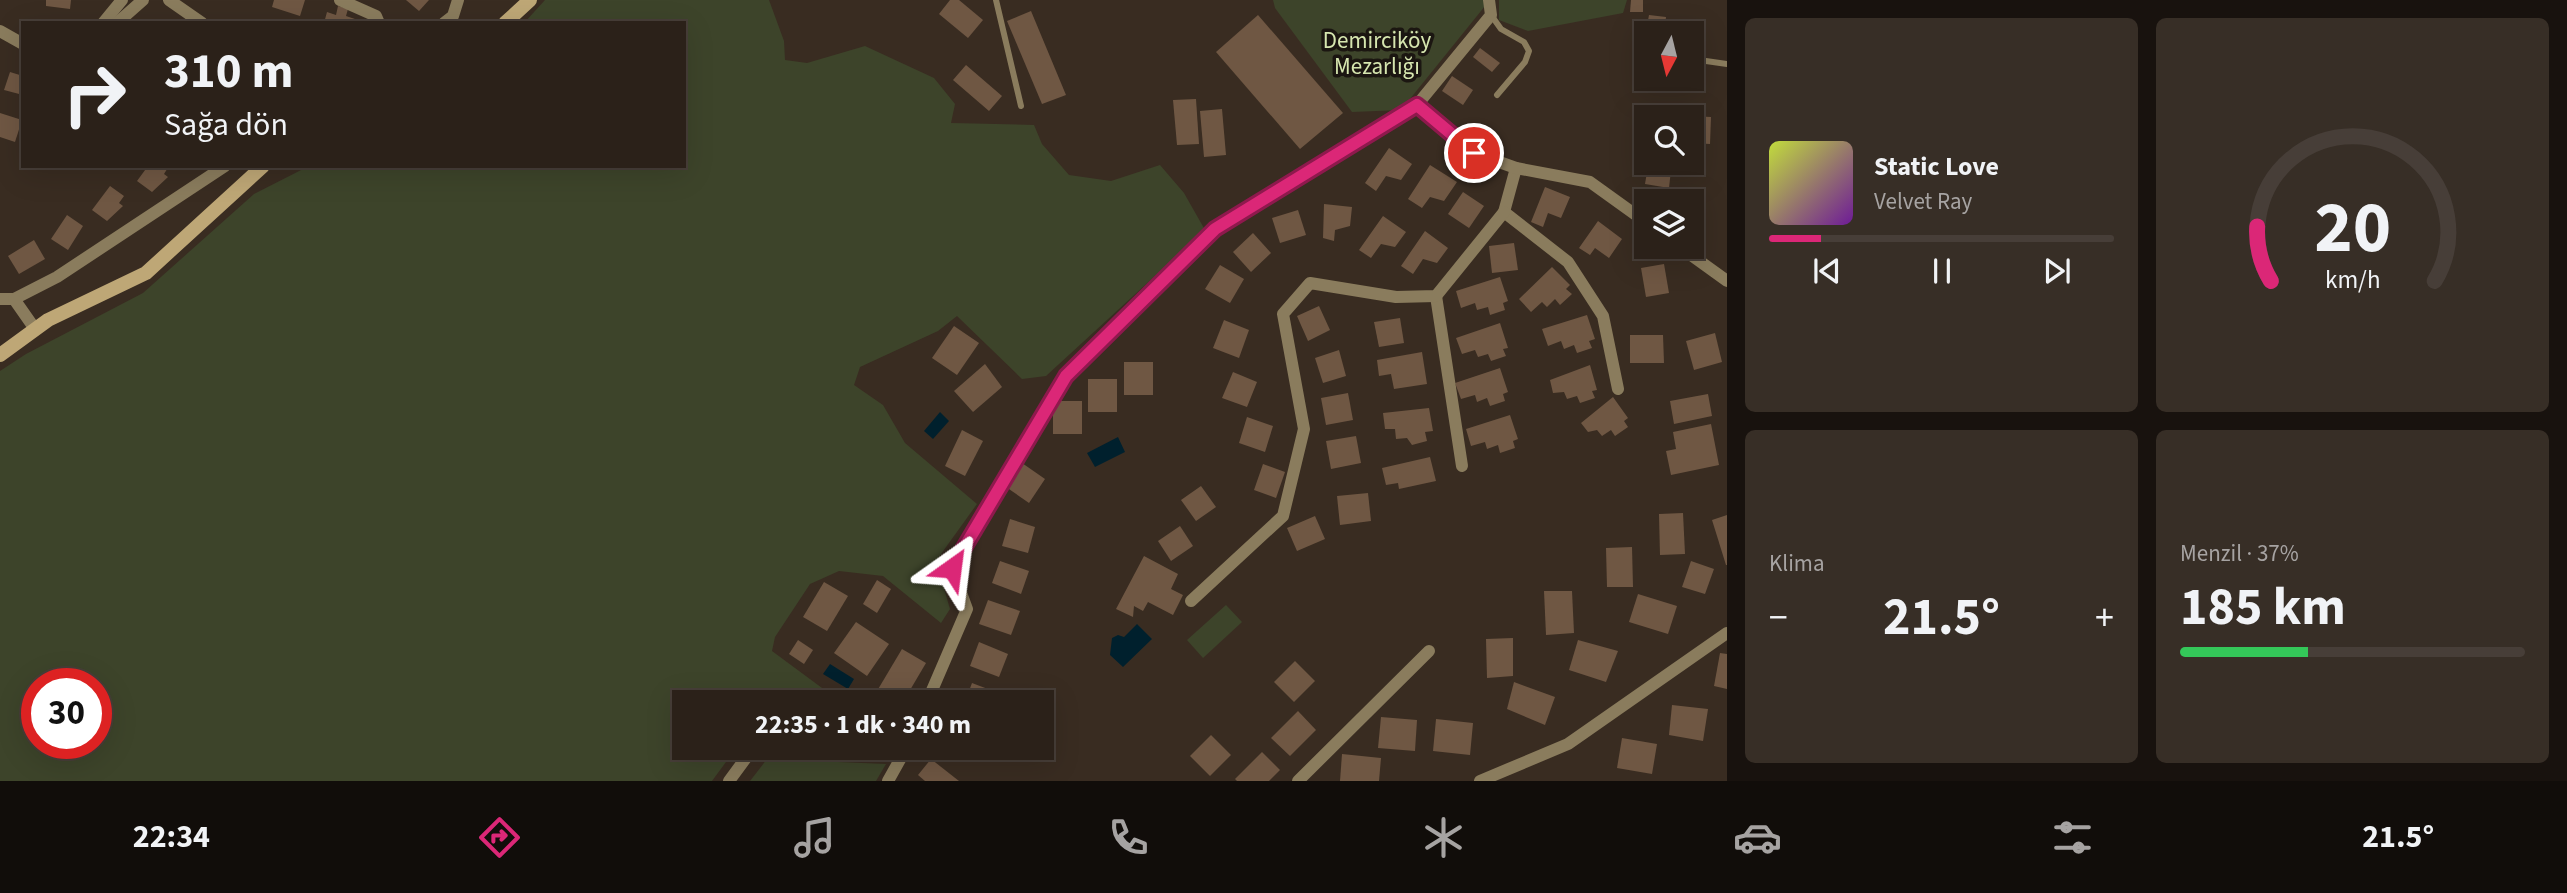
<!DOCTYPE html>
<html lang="tr">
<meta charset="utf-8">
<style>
body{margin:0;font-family:"Source Sans 3",sans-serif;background:#372e26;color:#f1f3f6;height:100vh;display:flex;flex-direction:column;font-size:26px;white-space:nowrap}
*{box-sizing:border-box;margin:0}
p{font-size:23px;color:#a6a3a2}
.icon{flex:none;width:38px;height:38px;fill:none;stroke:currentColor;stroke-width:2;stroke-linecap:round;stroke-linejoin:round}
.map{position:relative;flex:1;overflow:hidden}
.details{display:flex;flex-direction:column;gap:18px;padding:18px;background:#18120e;width:840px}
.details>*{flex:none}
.top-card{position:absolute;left:21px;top:21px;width:665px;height:147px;border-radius:0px;box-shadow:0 7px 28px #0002,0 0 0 2px #473e38;background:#2b2119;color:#f1f3f6;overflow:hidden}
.needle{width:46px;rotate:187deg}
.buttons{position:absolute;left:1634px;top:21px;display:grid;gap:14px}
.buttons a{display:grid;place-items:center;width:70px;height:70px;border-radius:0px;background:#2b2119;box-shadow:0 7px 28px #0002,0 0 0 2px #473e38;font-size:35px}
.speed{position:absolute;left:21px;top:668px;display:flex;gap:14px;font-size:35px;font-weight:700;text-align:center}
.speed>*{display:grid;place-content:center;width:91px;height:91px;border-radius:50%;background:#2b2119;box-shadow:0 7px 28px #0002,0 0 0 2px #473e38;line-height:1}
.speed .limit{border:10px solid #d22;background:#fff;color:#111}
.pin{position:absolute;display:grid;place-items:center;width:60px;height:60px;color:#fff;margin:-30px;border:4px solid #fff;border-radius:50%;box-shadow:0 2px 7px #0007}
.me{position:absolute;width:77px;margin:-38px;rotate:31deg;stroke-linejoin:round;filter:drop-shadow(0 0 5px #0008)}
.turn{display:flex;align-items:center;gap:24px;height:147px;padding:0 28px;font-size:32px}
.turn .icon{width:91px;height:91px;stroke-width:2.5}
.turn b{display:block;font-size:49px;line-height:60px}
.big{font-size:52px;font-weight:700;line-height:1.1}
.details .card{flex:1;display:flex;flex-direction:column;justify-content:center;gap:10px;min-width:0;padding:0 24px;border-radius:10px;background:#372e26}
.details .dial{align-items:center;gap:0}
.dial svg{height:182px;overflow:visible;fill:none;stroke:#473e38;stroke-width:7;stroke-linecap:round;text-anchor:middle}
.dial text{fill:#f1f3f6;stroke:none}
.song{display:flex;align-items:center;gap:21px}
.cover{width:84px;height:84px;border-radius:10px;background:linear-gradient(135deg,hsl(70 70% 55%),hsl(280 70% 35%))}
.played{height:7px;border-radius:4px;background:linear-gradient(90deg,#db2777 15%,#473e38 15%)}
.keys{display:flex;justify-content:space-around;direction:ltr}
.heat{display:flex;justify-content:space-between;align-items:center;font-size:38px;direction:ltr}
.charge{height:10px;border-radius:5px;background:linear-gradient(90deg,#34c759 37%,#473e38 0)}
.details .tiles{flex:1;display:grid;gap:18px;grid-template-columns:repeat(2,1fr)}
.trip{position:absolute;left:672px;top:690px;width:382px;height:70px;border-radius:0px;background:#2b2119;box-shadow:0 7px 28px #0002,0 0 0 2px #473e38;font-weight:700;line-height:70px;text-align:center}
.tabs{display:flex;height:112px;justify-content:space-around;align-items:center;background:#110d0a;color:#a6a3a2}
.tabs .icon{width:49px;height:49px}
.tabs .on{color:#db2777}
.tabs b{font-size:32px;color:#f1f3f6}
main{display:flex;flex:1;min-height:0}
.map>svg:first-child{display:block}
</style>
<main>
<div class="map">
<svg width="1727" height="781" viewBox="0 0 1727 781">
<rect width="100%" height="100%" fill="#392c21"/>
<g fill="#3d442a" fill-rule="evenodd">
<path d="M545,0H769L784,41L785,60L807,63L865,46L934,78L955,104L951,123L1034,125L1042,144L1069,175L1111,181L1160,165L1184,193L1205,230L1046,376L1022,379L957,316L938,331L860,367L854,385L883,405L905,443L977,504L936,561L950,609L941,623L883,576L839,571L810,584L775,637L772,651L841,702H684V747H737L712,781H0V371L26,354L143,293L254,194L309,166H684V23H524ZM37,684H96V744H37Z"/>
<path d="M1273,0H1484L1485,6L1401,110L1352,112L1275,8Z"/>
<path d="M1499,0H1627L1623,13L1528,31L1499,20Z"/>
<path d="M1226,605L1242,622L1203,658L1187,640Z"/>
<path d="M767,759L886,764L876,781H750Z"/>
</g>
<g fill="#00202d">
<path d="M940,412L949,421L933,439L924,431Z"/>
<path d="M1118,437L1125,452L1095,467L1087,453Z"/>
<path d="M1137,624L1152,639L1123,667L1110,655L1112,638L1118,635L1124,637Z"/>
<path d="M830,664L854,679L848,689L823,674Z"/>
</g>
<g fill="#6f5743">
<path d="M46,0H71L70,9L46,6Z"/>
<path d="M274,0H305L300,16L272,7Z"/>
<path d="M406,0H429L419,11Z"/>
<path d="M950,0H959L983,20L968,38L939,14Z"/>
<path d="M1631,0H1643V12H1630Z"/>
<path d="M338,6L348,9L346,16L355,19L354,23H324L327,12L336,15Z"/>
<path d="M1031,11L1066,95L1042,104L1007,21Z"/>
<path d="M1258,15L1343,113L1300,149L1216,52Z"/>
<path d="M1649,15L1666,17L1665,26L1686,31V33H1647V42H1644Z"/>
<path d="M1480,48L1500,63L1492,72L1473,57Z"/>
<path d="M966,65L1002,96L989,111L953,80Z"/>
<path d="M10,72L23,76V95L4,90Z"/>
<path d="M1452,76L1473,90L1463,105L1442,91Z"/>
<path d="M1196,99L1199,144L1177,145L1173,100Z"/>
<path d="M1222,109L1226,155L1204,157L1200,111Z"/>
<path d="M0,113L22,120L15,142L0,137Z"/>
<path d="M1692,116L1711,117L1710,144L1692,143Z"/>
<path d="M1389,148L1412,164L1401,180L1386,176L1376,191L1365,183Z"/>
<path d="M1430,165L1457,182L1444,201L1430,197L1422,208L1408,199Z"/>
<path d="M148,166H169L164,174L168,177L152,192L137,181Z"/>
<path d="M1648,166L1671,170L1669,188L1645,184Z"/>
<path d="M110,186L124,196L119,203L123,206L107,221L92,210Z"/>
<path d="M1545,187L1570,197L1561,218L1548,213L1543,227L1531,222Z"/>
<path d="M1675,190L1691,201H1667Z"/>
<path d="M1463,192L1484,206L1469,228L1448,214Z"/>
<path d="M1324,204L1352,207L1350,226L1335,230L1334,241L1323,238Z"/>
<path d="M1298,210L1306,235L1280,243L1272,218Z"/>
<path d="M67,215L83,226L68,250L51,239Z"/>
<path d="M1383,216L1406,232L1395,247L1381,244L1371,258L1359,250Z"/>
<path d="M1598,221L1622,239L1609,258L1595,248L1590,255L1579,248Z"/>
<path d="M1425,231L1448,248L1437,263L1423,259L1413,274L1401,266Z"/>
<path d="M1253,233L1271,253L1251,272L1233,252Z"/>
<path d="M34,240L45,259L19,274L8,256Z"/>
<path d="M1514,243L1518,270L1492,273L1489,246Z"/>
<path d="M1664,264L1669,293L1646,297L1641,268Z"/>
<path d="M1220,265L1244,279L1230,303L1205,289Z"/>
<path d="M1552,267L1570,285L1566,289L1572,294L1560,305L1555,299L1547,307L1542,302L1531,312L1519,299Z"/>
<path d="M1500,277L1508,301L1503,303L1505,310L1490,315L1488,307L1477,310L1475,303L1461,308L1456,291Z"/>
<path d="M1319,306L1330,330L1308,341L1297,316Z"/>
<path d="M1587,315L1595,339L1589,341L1592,348L1577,353L1574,345L1564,349L1561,341L1548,346L1542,329Z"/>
<path d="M1400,318L1404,343L1379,347L1374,322Z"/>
<path d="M1224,320L1249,330L1239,358L1213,348Z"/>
<path d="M1500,323L1508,348L1503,349L1506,356L1491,361L1488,354L1478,357L1475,350L1462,354L1456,338Z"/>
<path d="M954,326L979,343L957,375L932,358Z"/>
<path d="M1715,333L1722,362L1694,370L1686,341Z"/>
<path d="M1630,335H1663L1664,363H1630Z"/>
<path d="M1339,350L1346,376L1323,383L1315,358Z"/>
<path d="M1422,352L1427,384L1394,389L1391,374L1379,376L1377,360Z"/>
<rect x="1124" y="362" width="29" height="33"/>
<path d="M985,364L1002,387L973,412L954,391Z"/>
<path d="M1590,365L1597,390L1592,391L1595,398L1580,403L1577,396L1567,399L1564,392L1553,393L1550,380Z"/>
<path d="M1500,368L1508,392L1503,394L1505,401L1490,406L1487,398L1477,402L1475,395L1461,399L1455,383Z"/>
<path d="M1233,372L1257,382L1247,407L1222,398Z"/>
<rect x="1088" y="379" width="29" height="33"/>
<path d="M1348,393L1353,420L1326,425L1321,398Z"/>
<path d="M1708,394L1712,416L1674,424L1670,401Z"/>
<path d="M1613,397L1628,418L1624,421L1628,427L1615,436L1611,430L1602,436L1597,430L1588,432L1581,423Z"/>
<rect x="1053" y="401" width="29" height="33"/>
<path d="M1429,408L1433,431L1425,432L1427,441L1412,445L1407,438L1396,439L1395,429H1385L1383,413Z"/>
<path d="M1510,415L1518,439L1513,441L1515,448L1500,453L1498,445L1487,449L1485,442L1471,446L1466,429Z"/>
<path d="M1247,417L1273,426L1265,452L1239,443Z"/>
<path d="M1711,424L1719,465L1671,475L1666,451L1676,449L1673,432Z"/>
<path d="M962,430L983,441L965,476L945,466Z"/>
<path d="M1356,436L1361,463L1331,469L1326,441Z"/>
<path d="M1430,457L1436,481L1399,489L1398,483L1386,485L1382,468Z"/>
<path d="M1022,463L1045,479L1029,503L1006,487Z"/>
<path d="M1263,464L1285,472L1276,498L1254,490Z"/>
<path d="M1201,486L1216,507L1196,521L1181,500Z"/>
<path d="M1368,493L1371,521L1340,525L1337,496Z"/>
<path d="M1683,513L1685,554L1660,555L1659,514Z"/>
<path d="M1727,515V565H1726L1712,520Z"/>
<path d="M1315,516L1325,539L1297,551L1287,528Z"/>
<path d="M1010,519L1035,527L1028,553L1002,546Z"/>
<path d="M1180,526L1193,546L1171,561L1158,541Z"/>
<path d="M1632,547L1633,587H1607L1606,548Z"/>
<path d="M1144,556L1178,574L1171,589L1183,595L1173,615L1148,602L1143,611L1134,606L1133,617L1116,609Z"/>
<path d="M1000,561L1029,571L1021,594L992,583Z"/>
<path d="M1691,561L1714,569L1705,594L1682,587Z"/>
<path d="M877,580L891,589L877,613L863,604Z"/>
<path d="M824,582L848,596L827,631L803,617Z"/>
<path d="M1544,591H1572L1574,633L1546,635Z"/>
<path d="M1638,594L1677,606L1668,634L1629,622Z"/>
<path d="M988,600L1020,611L1011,635L979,624Z"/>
<path d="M856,622L889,644L867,676L834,653Z"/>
<path d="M1513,638V676L1487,678L1486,639Z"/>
<path d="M798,640L813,650L804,664L789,654Z"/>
<path d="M1578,640L1618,651L1606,682L1569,670Z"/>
<path d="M979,642L1008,654L999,677L970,666Z"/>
<path d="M902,649L926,663L903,702H884L874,696Z"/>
<path d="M1720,653L1727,654V689L1714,686Z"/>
<path d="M1295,661L1315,681L1294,702L1274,682Z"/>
<path d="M1514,682L1555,697L1545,725L1507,709Z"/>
<path d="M972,683L1001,694L999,702H965Z"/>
<path d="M1672,705L1708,709L1703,741L1669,735Z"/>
<path d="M1298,711L1316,730L1290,756L1271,738Z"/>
<path d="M1381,717L1417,720L1415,751L1378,748Z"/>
<path d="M1436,719L1473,723L1470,755L1433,751Z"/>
<path d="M1211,735L1231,755L1210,776L1190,756Z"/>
<path d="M1622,738L1657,744L1652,774L1617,768Z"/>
<path d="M1262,752L1280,770L1269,781H1237L1235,779Z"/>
<path d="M1342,754L1381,758L1379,781H1340Z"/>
<path d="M931,759L959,781H925L918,775Z"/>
</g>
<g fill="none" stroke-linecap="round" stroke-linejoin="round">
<g stroke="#8a7c5d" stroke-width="6">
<path d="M996,0L1021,106"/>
<path d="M1491,15L1501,29L1524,42L1529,51L1525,62L1497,95"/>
<path d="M1639,52L1647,53"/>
<path d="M1692,59L1727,64"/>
</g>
<g stroke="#8a7c5d" stroke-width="12">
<path d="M169,0L202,23"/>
<path d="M340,0L376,16L379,23"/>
<path d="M103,23L122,0"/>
<path d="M117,23L143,0"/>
<path d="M444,23L453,16L458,0"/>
<path d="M0,31L23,44"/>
<path d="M1417,105L1491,15L1489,0"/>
<path d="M1516,168L1504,212L1568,262L1603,316L1618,389"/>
<path d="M1680,247L1727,281"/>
<path d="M1436,296L1462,466"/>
<path d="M0,299H14L57,277L225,166"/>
<path d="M14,299L35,329"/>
<path d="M1191,601L1283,516L1304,429L1283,314L1310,283L1396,297L1436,296L1504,212"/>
<path d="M927,702L967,609L952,568L1066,376L1215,229L1417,105L1474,153L1516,168L1590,182L1647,223"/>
<path d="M809,747L906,751"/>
<path d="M729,781L754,747"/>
<path d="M888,781L907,747"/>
<path d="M1298,781L1429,651"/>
<path d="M1480,781L1568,744L1727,633"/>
</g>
<g stroke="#bea776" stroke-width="14">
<path d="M505,23L530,0"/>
<path d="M0,355L48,320L146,273L263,166"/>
</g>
</g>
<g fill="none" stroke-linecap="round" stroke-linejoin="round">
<g stroke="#8e194d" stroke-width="18">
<path id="route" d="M952,568L1066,376L1215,229L1417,105L1474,153"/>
</g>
<use href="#route" stroke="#db2777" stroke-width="12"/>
</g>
<g text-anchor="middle" stroke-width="7" stroke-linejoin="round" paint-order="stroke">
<g font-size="23" fill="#d6e6af" stroke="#1b1611">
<text x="1377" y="48">Demirciköy<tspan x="1377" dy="26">Mezarlığı</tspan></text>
</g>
</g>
</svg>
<div class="buttons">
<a><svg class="needle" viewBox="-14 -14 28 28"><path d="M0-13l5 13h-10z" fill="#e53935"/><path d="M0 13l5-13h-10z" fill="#a6a3a2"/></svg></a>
<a><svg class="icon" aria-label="search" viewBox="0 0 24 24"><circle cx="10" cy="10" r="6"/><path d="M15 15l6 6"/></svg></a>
<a><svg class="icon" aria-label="layers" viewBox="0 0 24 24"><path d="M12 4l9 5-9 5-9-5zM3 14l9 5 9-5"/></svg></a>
</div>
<div class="speed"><div class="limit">30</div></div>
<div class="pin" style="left:1474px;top:153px;background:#d93025"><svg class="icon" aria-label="arrive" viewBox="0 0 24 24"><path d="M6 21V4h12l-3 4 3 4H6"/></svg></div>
<svg class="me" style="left:952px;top:568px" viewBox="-20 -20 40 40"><path d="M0-17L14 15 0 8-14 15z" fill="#db2777" stroke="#fff" stroke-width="4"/></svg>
<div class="trip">22:35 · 1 dk · 340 m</div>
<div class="top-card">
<div class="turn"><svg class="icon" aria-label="right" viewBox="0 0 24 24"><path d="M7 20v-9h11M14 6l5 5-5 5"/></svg><div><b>310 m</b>Sağa dön</div></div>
</div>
</div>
<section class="details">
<div class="tiles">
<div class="card">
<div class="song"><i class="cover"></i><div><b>Static Love</b><p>Velvet Ray</p></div></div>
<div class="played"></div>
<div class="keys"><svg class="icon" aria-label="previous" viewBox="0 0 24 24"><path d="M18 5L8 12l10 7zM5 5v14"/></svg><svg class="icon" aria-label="pause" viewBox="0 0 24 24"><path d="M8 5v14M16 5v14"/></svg><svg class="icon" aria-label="next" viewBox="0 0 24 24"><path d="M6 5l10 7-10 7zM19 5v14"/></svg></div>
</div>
<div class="card dial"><svg viewBox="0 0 100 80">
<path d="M14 69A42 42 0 1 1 86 69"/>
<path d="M14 69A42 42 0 0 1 8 45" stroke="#db2777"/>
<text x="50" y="56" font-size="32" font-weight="700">20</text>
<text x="50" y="72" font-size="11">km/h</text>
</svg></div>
<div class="card"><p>Klima</p>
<div class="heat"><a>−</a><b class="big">21.5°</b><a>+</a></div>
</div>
<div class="card"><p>Menzil · 37%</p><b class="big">185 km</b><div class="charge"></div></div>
</div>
</section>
</main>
<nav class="tabs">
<b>22:34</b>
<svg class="icon on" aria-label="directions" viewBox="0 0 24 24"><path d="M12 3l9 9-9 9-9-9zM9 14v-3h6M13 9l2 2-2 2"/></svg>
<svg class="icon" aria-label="music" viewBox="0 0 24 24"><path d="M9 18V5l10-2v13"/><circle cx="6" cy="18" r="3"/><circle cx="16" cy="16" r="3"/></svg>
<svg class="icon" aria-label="phone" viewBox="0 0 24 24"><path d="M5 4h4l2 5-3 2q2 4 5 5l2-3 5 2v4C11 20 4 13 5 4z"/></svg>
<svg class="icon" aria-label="climate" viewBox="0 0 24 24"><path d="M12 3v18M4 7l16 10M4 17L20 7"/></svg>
<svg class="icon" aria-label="car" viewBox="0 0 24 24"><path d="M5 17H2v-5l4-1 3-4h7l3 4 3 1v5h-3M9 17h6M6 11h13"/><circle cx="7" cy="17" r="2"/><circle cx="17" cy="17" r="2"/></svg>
<svg class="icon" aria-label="filters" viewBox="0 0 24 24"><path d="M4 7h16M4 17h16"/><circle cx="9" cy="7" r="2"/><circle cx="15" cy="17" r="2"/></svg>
<b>21.5°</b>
</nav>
